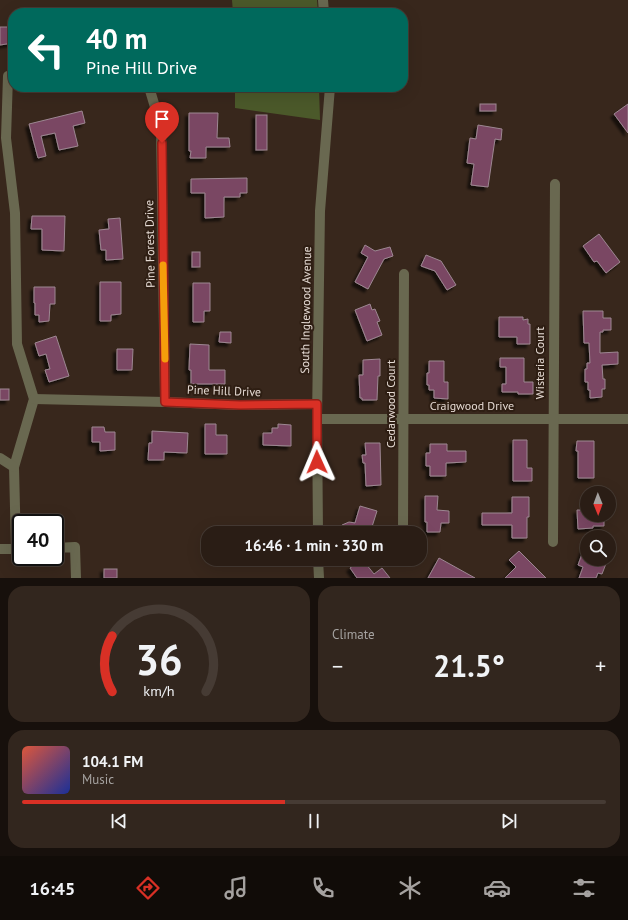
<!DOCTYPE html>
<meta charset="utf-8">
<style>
body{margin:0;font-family:"PT Sans",sans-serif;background:#32261e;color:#f1f3f6;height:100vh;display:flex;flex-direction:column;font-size:15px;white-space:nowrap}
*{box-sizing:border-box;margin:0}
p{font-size:13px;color:#a5a2a0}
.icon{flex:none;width:22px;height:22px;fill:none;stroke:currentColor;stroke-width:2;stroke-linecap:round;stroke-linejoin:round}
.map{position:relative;height:578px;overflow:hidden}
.drawer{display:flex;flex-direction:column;gap:8px;padding:8px;background:#17100c;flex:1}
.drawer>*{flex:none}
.guide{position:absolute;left:8px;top:8px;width:400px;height:84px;border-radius:16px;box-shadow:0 4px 16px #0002,0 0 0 1px #463b34;background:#00695c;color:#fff;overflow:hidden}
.needle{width:26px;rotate:179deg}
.tools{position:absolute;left:580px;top:486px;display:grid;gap:8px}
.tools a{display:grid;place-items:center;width:36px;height:36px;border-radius:50%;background:#2a1d15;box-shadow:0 4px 16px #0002,0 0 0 1px #463b34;font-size:20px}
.speed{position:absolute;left:12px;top:514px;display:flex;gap:8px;font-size:20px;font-weight:700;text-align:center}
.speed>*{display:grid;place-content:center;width:52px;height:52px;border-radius:50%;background:#2a1d15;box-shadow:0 4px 16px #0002,0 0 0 1px #463b34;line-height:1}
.speed .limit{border:2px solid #111;border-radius:6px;background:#fff;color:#111}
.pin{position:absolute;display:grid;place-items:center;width:34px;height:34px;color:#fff;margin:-41px -17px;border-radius:50% 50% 50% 0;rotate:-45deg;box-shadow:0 0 4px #0007}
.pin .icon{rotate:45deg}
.me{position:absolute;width:44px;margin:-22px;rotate:359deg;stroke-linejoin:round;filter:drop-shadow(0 0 3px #0008)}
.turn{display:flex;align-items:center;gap:14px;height:84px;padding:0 12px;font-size:18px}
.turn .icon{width:52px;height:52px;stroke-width:2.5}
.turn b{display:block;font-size:28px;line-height:34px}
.big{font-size:30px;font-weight:700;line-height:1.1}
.drawer .card{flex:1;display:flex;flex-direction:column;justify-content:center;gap:6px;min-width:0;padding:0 14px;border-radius:16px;background:#32261e}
.drawer .dial{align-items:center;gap:0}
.dial svg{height:104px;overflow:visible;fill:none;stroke:#463b34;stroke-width:7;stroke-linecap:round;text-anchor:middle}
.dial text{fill:#f1f3f6;stroke:none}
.song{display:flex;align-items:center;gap:12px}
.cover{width:48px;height:48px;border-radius:6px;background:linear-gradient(135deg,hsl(10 70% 55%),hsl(230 70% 35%))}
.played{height:4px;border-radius:2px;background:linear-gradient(90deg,#d93025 45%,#463b34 45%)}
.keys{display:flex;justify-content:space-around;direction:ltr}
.heat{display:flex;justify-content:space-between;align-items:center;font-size:22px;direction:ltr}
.drawer .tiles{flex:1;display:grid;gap:8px;grid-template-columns:1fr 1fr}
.card:last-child{grid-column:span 2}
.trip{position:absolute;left:201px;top:526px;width:226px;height:40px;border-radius:16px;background:#2a1d15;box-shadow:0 4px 16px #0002,0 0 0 1px #463b34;font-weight:700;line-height:40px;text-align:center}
.dock{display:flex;height:64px;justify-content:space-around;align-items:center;background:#110c08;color:#a5a2a0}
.dock .icon{width:28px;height:28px}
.dock .on{color:#d93025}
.dock b{font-size:18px;color:#f1f3f6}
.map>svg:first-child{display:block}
</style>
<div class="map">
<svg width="628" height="578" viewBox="0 0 628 578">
<defs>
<filter id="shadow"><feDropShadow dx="-3.5" dy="3.5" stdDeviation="1" flood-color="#0009"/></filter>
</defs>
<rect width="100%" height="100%" fill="#38271c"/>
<g fill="#4b592a">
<path d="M232,0H317L318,13H233Z"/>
<path d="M235,87H319L320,120L235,108Z"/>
</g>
<g fill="#7a4763" stroke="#9d8792" filter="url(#shadow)">
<path d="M0,27H13V43L0,45Z"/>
<rect x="480" y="104" width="16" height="7"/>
<path d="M628,104V133L614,114Z"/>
<path d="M82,111L85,123L73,126L78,146L59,150L55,133L41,136L46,156L38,158L29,124Z"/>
<path d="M189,113H218L217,138H229L230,147H206V158H190L191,151H189Z"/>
<rect x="256" y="115" width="11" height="35"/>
<path d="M478,125L502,129L501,140L495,139L488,187L471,185L474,164L467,163L470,138L476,139Z"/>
<path d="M247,178V193H240V197H224V217L205,218V193H191V179Z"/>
<path d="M32,216H65L64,251L42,250V229H31Z"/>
<path d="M120,218L123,259L106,260V250H101L99,230L109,229L108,219Z"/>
<path d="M599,234L620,262L606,273L597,261L594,262L583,246Z"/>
<path d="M365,245L375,251L390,247L393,256L384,259L368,289L355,282L368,257L361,253Z"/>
<rect x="192" y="252" width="8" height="15"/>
<path d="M426,255L441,261L456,285L447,290L435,271L421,266Z"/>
<path d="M100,282H121V314L111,315V321H100Z"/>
<path d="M193,283H210V311H204V322H193Z"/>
<path d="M34,287H55V304H50L49,321L39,322V315H35V303H34Z"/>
<path d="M370,304L372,310L375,309L380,321L377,322L382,335L367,341L355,310Z"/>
<path d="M583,311H603V318H611V330H603V332H600V353L618,352V364L602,365L603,379H605V389H602V397L590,398V390H588V382H585V369H587V363H590L589,343H584Z"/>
<path d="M499,317H523V320L528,319V324H530V344H517V337H499Z"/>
<path d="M220,332H231V343L219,342Z"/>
<path d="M56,336L69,376L49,382L45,370L50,369L46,354L39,356L35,343Z"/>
<path d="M190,344L209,345V370H225V384H191V370H189Z"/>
<path d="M117,349H133L132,370H117Z"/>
<path d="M500,358H524V382H533V394H518V392H502V384H506V367H500Z"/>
<path d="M380,359V376H378L377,400H362V398H360L359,375H363V360Z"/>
<path d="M429,361H444V382H448V399L434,398V390H429V385H427V373H429Z"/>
<rect x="0" y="389" width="9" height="11"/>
<path d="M205,424H216V435H227V454H205Z"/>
<path d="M278,424L291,425V446L263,445V433H272V428H278Z"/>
<path d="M92,427H104L105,432H115V450L100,451V442H92Z"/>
<path d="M152,431L188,433L187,453L164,452V460H148L149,443H152Z"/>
<path d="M513,440H527V468H532V481H513Z"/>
<path d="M577,441H594V478H578V451H576Z"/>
<path d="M365,443H380L381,485L366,486L365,463H363L362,455H366Z"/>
<path d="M430,444H447V451H466V462L446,463V476H430V466H426V453H430Z"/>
<path d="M425,496H438L437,510L449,511V523H441L440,532H427V522H425Z"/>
<path d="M512,497H529V517H527V538H512V525H482V513H512Z"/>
<path d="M360,506L377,511L370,533H347L341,531L342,525L349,522L355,523Z"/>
<path d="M577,510H587V515H593V517H604V526H593V528L578,529Z"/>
<path d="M586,543L587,544V559H602L607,561L602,574L598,573L596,578H579L583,567L578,565Z"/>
<path d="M519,551L546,578H505L516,567L509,560Z"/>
<path d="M439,558L475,578H428Z"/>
<path d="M362,559L374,574L382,568L390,578H357L350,568Z"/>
<rect x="104" y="569" width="13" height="9"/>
</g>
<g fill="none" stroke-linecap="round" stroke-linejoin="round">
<g stroke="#696850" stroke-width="10">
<path d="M323,0L324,13"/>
<path d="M8,76L6,138L15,213L17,344L34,399L14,467L16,549"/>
<path d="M149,87L161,127L165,402"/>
<path d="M34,399L165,402L240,405L317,404"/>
<path d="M317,419H628"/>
<path d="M0,458L14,467"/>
<path d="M318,533L317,419L320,211L330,87"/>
<path d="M403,533L404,274"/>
<path d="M553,542L555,184"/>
<path d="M55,548L75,547L76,578"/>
<path d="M0,549H21"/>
<path d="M318,559L319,578"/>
</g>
</g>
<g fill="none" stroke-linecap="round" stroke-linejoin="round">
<g stroke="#8d1f18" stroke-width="10">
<path id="route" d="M162,143L165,402L240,405L317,404V462"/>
</g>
<use href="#route" stroke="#d93025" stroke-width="7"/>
<path stroke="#f59e0b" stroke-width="7" d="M163,265L165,359"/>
</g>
<g text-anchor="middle" stroke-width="4" stroke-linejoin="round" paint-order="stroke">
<g font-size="12" fill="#e4d9d2" stroke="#2e1e13">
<text transform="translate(150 244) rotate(-91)" y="4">Pine Forest Drive</text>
<text transform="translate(306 310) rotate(-89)" y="4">South Inglewood Avenue</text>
<text transform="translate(540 363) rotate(-90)" y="4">Wisteria Court</text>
<text transform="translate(224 391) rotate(2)" y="4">Pine Hill Drive</text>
<text transform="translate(391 404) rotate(-90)" y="4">Cedarwood Court</text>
<text x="472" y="410">Craigwood Drive</text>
</g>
</g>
</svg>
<div class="tools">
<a><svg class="needle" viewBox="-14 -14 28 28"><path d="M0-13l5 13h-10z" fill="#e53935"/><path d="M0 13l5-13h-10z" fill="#a5a2a0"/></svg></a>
<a><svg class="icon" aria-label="search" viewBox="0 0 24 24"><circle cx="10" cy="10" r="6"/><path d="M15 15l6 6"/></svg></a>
</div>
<div class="speed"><div class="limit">40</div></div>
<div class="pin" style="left:162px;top:143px;background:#d93025"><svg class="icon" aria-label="arrive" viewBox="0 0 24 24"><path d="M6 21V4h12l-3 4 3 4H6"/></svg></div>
<svg class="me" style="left:317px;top:462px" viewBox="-20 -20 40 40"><path d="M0-17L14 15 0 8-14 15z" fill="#d93025" stroke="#fff" stroke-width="4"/></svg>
<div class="trip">16:46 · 1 min · 330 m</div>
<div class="guide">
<div class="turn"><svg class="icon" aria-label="left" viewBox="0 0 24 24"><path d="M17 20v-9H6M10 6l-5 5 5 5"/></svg><div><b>40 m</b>Pine Hill Drive</div></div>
</div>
</div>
<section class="drawer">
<div class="tiles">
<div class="card dial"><svg viewBox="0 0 100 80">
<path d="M14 69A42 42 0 1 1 86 69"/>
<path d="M14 69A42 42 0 0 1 14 26" stroke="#d93025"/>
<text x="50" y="56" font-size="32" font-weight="700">36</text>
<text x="50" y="72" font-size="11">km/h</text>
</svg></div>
<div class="card"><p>Climate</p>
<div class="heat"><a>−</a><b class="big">21.5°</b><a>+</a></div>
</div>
<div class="card">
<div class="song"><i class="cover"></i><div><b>104.1 FM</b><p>Music</p></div></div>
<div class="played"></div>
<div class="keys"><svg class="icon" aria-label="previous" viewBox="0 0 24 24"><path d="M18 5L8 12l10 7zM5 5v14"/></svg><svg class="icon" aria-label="pause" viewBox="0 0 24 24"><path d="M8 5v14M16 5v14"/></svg><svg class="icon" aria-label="next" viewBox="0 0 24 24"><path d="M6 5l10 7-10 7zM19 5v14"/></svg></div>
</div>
</div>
</section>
<nav class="dock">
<b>16:45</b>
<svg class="icon on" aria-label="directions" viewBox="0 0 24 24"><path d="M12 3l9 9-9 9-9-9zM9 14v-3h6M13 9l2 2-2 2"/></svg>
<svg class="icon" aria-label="music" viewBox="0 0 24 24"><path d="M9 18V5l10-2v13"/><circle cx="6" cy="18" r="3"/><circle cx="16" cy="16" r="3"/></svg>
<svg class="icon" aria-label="phone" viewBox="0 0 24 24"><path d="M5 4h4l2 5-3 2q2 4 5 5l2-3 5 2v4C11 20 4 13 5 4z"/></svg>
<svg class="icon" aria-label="climate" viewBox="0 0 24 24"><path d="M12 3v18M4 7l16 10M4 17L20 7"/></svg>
<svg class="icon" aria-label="car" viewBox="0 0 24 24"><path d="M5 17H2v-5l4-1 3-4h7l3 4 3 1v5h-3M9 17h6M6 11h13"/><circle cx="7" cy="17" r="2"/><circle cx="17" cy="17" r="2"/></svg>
<svg class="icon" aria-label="filters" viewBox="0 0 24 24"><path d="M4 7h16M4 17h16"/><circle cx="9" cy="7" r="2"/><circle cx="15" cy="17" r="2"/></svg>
</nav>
